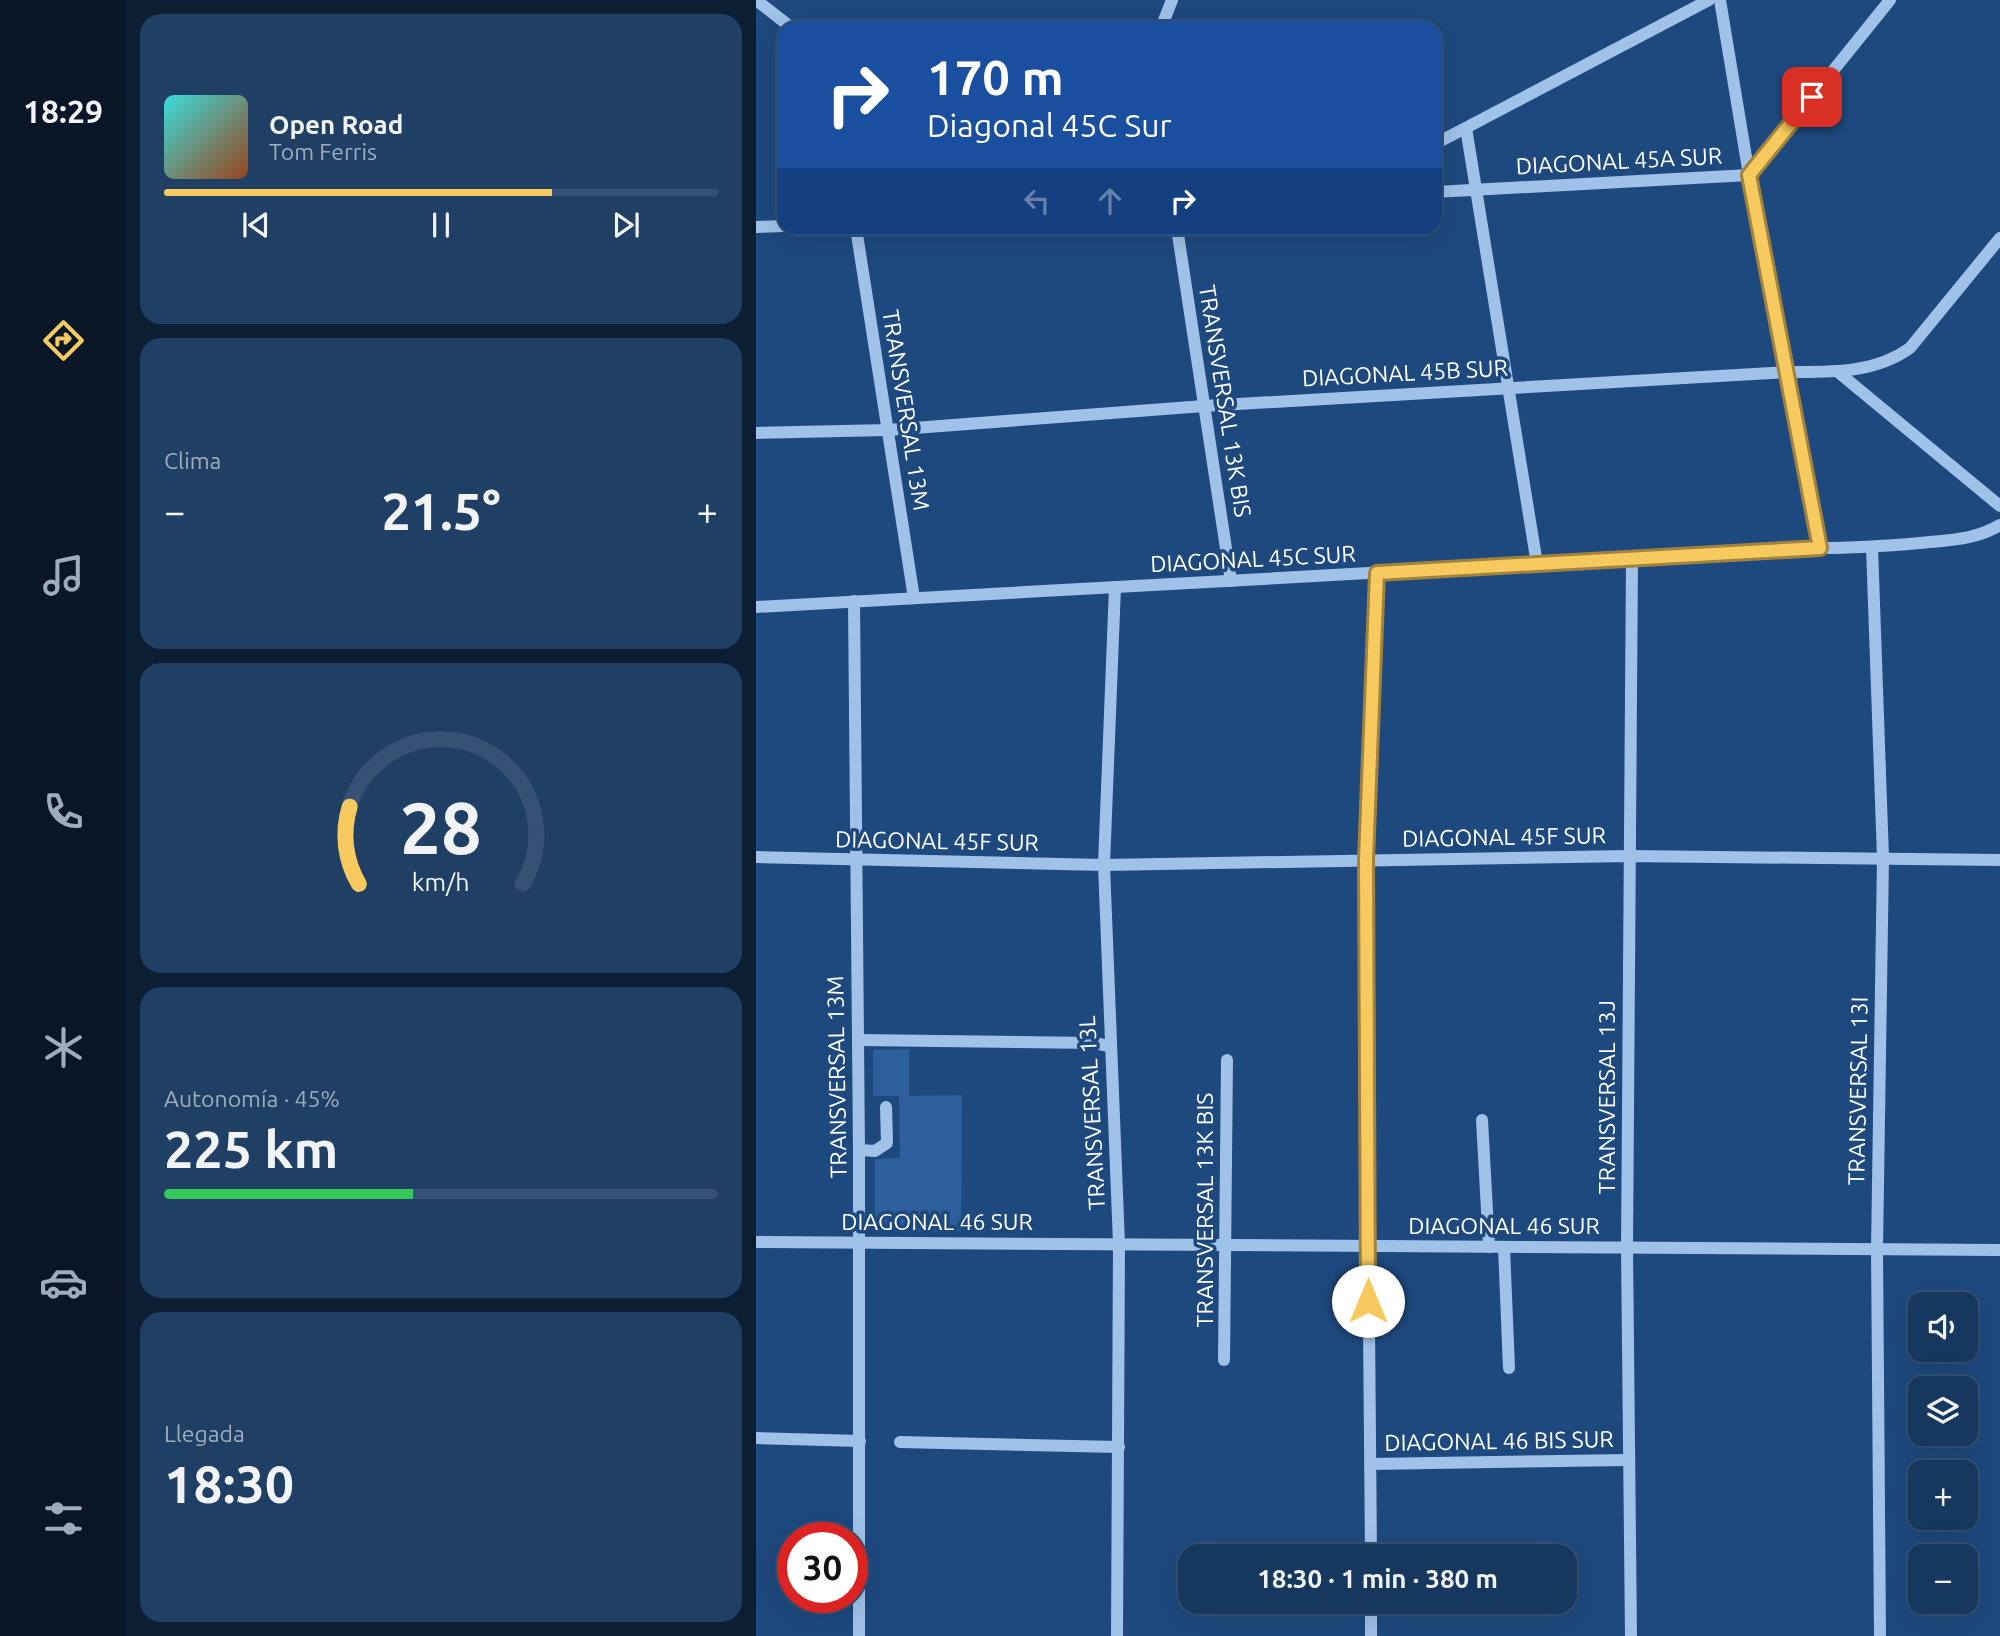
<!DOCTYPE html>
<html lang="es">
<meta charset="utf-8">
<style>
body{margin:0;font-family:Ubuntu,sans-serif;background:#1f3f64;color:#f1f3f6;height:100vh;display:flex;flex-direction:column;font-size:26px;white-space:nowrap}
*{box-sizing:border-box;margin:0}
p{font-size:23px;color:#9eacbc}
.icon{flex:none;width:38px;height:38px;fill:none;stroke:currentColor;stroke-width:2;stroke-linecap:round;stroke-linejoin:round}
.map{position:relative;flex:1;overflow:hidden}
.drawer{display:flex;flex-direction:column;gap:14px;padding:14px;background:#0c1e34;width:630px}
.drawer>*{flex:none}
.banner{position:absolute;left:21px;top:21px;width:665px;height:214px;border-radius:21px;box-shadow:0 7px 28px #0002,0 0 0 2px #355173;background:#1a4fa0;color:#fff;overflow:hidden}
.buttons{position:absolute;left:1152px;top:1292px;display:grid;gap:14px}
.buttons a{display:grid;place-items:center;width:70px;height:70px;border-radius:14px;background:#16375e;box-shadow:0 7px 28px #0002,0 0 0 2px #355173;font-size:35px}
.speed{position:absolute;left:21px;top:1522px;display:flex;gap:14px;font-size:35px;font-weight:700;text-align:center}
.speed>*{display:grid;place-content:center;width:91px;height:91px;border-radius:50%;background:#16375e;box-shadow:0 7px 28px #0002,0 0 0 2px #355173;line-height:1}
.speed .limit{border:10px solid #d22;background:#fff;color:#111}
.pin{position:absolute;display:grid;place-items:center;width:60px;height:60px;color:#fff;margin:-30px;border-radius:14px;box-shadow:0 4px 10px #0006}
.me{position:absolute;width:77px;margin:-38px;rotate:0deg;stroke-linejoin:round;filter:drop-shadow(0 0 5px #0008)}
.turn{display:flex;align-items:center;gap:24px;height:147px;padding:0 35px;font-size:32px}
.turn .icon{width:91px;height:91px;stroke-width:2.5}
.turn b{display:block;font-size:49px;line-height:60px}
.lanes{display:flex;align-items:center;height:66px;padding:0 35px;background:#0003;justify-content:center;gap:35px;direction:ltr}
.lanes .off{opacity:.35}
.big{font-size:52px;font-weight:700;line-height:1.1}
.drawer .card{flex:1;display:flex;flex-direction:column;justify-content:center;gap:10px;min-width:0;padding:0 24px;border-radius:21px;background:#1f3f64}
.drawer .dial{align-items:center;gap:0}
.dial svg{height:182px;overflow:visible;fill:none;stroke:#355173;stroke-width:7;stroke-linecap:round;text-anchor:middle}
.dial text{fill:#f1f3f6;stroke:none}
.song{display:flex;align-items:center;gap:21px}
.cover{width:84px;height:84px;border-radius:10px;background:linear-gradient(135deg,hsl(180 70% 55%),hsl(20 70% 35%))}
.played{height:7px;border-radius:4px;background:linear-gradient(90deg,#f7ca5f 70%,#355173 70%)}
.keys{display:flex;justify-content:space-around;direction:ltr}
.heat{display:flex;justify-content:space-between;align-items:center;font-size:38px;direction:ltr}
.charge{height:10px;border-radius:5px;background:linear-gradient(90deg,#34c759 45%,#355173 0)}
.trip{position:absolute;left:422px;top:1544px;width:399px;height:70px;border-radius:21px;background:#16375e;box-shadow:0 7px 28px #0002,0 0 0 2px #355173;font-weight:700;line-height:70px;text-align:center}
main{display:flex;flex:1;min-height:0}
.tabs{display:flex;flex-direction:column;width:126px;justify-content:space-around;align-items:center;background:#091626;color:#9eacbc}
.tabs .icon{width:49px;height:49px}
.tabs .selected{color:#f7ca5f}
.tabs b{font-size:32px;color:#f1f3f6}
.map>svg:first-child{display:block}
</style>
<main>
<nav class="tabs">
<b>18:29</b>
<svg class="icon selected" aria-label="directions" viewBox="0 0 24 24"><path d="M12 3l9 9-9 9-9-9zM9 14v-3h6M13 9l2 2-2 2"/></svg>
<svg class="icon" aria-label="music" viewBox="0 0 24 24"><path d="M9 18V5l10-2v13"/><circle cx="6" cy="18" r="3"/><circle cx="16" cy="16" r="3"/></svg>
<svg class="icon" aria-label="phone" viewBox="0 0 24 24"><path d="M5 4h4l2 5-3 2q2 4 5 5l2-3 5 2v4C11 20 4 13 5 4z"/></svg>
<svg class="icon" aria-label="climate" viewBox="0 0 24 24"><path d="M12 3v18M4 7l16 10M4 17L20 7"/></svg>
<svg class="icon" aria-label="car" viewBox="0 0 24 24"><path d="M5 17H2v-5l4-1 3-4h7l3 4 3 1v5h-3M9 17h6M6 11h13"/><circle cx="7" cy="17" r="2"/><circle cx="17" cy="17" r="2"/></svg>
<svg class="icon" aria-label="filters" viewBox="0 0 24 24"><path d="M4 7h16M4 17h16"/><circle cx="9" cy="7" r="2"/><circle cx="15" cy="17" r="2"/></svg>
</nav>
<section class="drawer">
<div class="card">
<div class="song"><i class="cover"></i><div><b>Open Road</b><p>Tom Ferris</p></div></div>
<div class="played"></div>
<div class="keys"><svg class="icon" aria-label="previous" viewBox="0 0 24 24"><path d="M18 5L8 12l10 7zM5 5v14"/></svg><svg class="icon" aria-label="pause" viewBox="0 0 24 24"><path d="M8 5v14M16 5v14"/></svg><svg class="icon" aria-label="next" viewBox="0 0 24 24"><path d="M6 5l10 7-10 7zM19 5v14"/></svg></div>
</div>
<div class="card"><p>Clima</p>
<div class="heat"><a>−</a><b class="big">21.5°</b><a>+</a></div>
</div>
<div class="card dial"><svg viewBox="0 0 100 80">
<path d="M14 69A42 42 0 1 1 86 69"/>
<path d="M14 69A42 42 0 0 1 10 35" stroke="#f7ca5f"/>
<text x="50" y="56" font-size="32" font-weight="700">28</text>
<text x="50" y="72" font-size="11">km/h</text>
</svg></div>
<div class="card"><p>Autonomía · 45%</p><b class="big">225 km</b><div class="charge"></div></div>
<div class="card"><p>Llegada</p><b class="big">18:30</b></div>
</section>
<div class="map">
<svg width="1244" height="1636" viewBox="0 0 1244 1636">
<rect width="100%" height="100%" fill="#1e497e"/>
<path fill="#2d5f9c" d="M153,1049V1096L206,1095L205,1231L119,1232V1159L144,1158L143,1096H117V1050Z"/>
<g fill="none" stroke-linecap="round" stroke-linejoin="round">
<g stroke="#a0c1e8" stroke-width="12">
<path d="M0,0L36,28"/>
<path d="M964,0L993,175L1064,548"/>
<path d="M405,28L416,0"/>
<path d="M710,128L781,564"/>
<path d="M679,144L953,0"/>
<path d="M679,192L993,175L1134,0"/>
<path d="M0,227L28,226"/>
<path d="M100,228L158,598"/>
<path d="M421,228L475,581"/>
<path d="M1082,372L1244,506"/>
<path d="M0,433L132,430L448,406L1031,372C1074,372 1118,374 1154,348L1244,238"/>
<path d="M1116,547L1127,858L1121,1249L1124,1636"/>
<path d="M359,587L348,865L363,1244L361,1636"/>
<path d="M98,601L103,1150V1636"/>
<path d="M0,607L1064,548C1097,548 1130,546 1164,543C1193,540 1219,540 1244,525"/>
<path d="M0,857L348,865L873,856L1244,860"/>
<path d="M102,1040L338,1043L353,1046"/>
<path d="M726,1120L733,1247"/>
<path d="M103,1150L119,1151L131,1143L130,1107"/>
<path d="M0,1242L1244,1250"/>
<path d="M748,1247L753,1368"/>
<path d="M468,1360L471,1060"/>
<path d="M0,1438L104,1441"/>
<path d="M144,1442L363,1447"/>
<path d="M614,1464L872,1460"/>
<path d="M615,1556L609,860L621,573"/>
<path d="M615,1601V1636"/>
<path d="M875,1636L871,1248L876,559"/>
</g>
</g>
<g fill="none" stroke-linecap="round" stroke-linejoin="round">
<g stroke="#a1833e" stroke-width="18">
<path id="route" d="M612,1301L610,860L621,573L1064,548L993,175L1056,97"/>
</g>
<use href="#route" stroke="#f7ca5f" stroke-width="12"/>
</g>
<g text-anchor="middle" stroke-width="7" stroke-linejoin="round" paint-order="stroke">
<g font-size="23" fill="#fff" stroke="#1e497e">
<text transform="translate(863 161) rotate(-3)" y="8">DIAGONAL 45A SUR</text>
<text transform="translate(649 373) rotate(-3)" y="8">DIAGONAL 45B SUR</text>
<text transform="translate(469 401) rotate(81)" y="8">TRANSVERSAL 13K BIS</text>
<text transform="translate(150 410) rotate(81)" y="8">TRANSVERSAL 13M</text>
<text transform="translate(497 559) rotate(-3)" y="8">DIAGONAL 45C SUR</text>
<text transform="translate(748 837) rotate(-1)" y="8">DIAGONAL 45F SUR</text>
<text transform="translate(181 841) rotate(1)" y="8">DIAGONAL 45F SUR</text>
<text transform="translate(81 1077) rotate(-91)" y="8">TRANSVERSAL 13M</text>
<text transform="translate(1102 1091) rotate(-89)" y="8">TRANSVERSAL 13I</text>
<text transform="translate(851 1097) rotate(-90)" y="8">TRANSVERSAL 13J</text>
<text transform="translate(336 1113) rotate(-93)" y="8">TRANSVERSAL 13L</text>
<text transform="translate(449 1210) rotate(-90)" y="8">TRANSVERSAL 13K BIS</text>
<text x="181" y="1230">DIAGONAL 46 SUR</text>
<text x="748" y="1234">DIAGONAL 46 SUR</text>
<text transform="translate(743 1441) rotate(-1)" y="8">DIAGONAL 46 BIS SUR</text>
</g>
</g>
</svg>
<div class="buttons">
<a><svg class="icon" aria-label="sound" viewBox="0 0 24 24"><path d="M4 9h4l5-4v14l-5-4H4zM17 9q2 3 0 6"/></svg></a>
<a><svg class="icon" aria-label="layers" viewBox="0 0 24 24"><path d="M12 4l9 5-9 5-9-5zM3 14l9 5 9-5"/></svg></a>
<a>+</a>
<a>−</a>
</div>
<div class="speed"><div class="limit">30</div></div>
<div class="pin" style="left:1056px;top:97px;background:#d93025"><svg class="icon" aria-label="arrive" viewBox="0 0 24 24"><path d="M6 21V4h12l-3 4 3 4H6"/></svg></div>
<svg class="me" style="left:612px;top:1301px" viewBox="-20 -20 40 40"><circle r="19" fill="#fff"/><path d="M0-13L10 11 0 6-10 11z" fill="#f7ca5f"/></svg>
<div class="trip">18:30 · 1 min · 380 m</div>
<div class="banner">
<div class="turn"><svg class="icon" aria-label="right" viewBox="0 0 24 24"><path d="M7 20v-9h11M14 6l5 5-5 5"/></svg><div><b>170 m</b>Diagonal 45C Sur</div></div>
<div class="lanes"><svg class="icon off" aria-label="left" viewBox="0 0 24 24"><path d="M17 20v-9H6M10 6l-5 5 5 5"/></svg><svg class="icon off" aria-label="ahead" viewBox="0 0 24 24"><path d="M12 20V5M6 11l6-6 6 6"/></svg><svg class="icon" aria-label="right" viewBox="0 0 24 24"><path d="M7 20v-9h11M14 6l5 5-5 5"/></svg></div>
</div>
</div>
</main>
